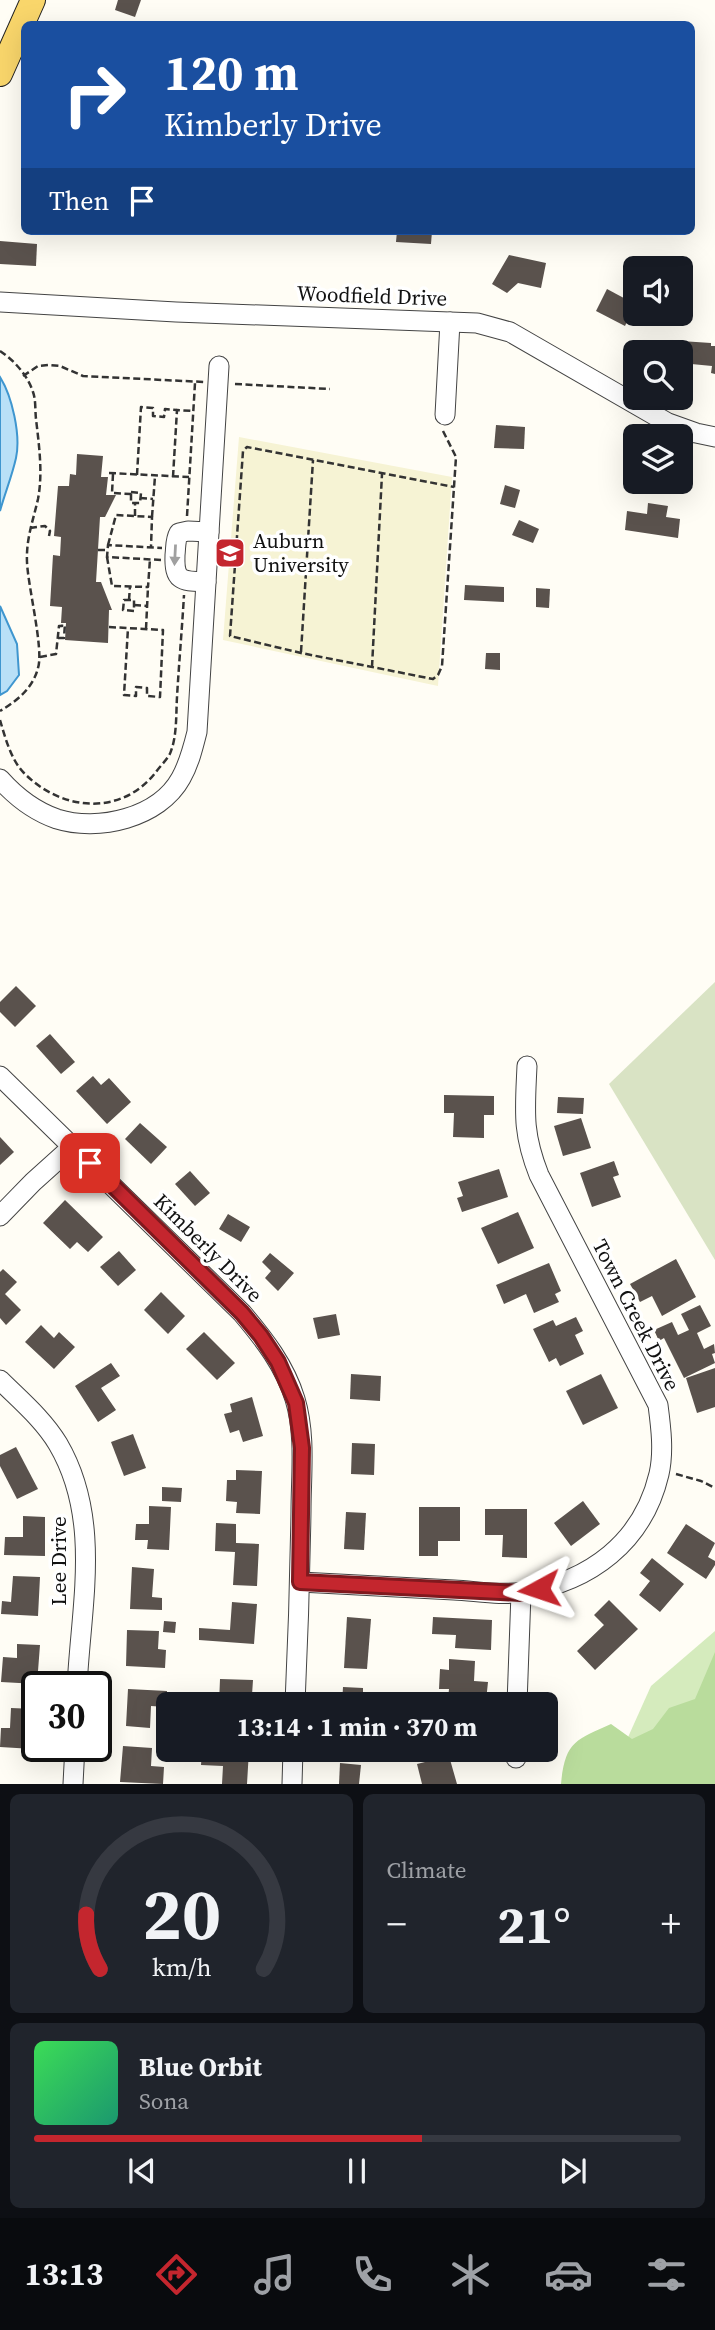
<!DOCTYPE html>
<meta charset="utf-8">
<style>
body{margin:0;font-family:"Source Serif 4",serif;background:#20242c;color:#f1f3f6;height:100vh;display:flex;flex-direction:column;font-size:26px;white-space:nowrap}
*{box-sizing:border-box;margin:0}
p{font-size:23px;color:#9ea1a6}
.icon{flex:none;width:38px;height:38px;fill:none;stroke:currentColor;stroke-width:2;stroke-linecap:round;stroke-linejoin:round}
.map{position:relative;height:1784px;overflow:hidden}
.drawer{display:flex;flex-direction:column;gap:10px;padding:10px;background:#0d0f14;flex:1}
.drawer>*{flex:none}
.banner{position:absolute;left:21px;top:21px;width:674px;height:214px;border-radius:10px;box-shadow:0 7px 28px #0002;background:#1a4fa0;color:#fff;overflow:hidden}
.tools{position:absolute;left:623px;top:256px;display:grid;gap:14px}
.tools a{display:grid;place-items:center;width:70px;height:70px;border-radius:10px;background:#171b24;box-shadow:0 7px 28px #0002;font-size:35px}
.speed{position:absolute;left:21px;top:1671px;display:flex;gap:14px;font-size:35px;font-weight:700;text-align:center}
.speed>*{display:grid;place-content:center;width:91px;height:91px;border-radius:50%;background:#171b24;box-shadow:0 7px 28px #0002;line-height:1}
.speed .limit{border:4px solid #111;border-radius:10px;background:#fff;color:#111}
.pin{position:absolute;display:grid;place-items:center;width:60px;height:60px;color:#fff;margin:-30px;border-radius:14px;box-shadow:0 4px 10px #0006}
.me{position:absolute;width:77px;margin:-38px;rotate:265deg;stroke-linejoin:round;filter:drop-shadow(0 0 5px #0008)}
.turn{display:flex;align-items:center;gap:24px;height:147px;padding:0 28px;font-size:32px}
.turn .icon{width:91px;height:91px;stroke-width:2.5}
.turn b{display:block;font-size:49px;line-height:60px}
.then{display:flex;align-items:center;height:66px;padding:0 28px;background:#0003;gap:14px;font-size:26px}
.big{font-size:52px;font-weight:700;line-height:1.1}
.drawer .card{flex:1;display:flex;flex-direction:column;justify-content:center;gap:10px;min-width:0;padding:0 24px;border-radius:10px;background:#20242c}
.drawer .dial{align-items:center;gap:0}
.dial svg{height:182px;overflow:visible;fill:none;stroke:#363941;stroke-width:7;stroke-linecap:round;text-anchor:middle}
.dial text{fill:#f1f3f6;stroke:none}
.song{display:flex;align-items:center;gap:21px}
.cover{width:84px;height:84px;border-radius:10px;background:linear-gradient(135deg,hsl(130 70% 55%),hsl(160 70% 35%))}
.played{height:7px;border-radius:4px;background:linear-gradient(90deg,#c4262e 60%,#363941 60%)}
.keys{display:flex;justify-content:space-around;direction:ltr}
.heat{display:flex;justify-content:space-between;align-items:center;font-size:38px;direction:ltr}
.drawer .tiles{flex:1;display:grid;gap:10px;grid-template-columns:1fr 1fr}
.card:last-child{grid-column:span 2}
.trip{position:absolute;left:156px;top:1692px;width:402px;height:70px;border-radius:10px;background:#171b24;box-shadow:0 7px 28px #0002;font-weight:700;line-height:70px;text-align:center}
.tabs{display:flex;height:112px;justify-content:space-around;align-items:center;background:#090b0e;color:#9ea1a6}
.tabs .icon{width:49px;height:49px}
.tabs .on{color:#c4262e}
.tabs b{font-size:32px;color:#f1f3f6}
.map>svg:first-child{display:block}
</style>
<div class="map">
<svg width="715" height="1784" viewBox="0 0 715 1784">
<rect width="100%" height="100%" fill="#fffdf5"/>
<path fill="#f6f3d4" d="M239,437L452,477L438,686L223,640Z"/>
<path fill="#d5ebbd" d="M715,1631V1784H607L651,1686Z"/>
<path fill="#b9dc9c" d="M715,1652V1784H561C565,1741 576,1740 611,1724L632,1739L653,1729L669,1708L695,1699Z"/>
<path fill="#d9e3c4" d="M715,982V1260L609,1084Z"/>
<g fill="#b9e0f7" stroke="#3f96cf" stroke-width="2">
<path d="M0,377C12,396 21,435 16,458C12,476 5,493 0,511Z"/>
<path d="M0,606L17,644L19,675L7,691L0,695Z"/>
</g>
<g fill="#5a524d">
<path d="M118,0H141L135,17L115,10Z"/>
<path d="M397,231H432L431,244L396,242Z"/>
<path d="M0,241L37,244L36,266L0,264Z"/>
<path d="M509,255L546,263L541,288L518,283L507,293L492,284Z"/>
<path d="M607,289L635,304L625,326L596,311Z"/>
<path d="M681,341L711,343V346H715V374L711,373L712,366L681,363Z"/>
<path d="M496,425L525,427L524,449L494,448Z"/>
<path d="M77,454L103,456L101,477H108L106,495H116L105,517H100L96,582H101L112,610H109L108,643L65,640L66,623H61L62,607L50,606L53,555L60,556L61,537L54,536L58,486H69L70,474L76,475Z"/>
<path d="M505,485L520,490L515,508L500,504Z"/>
<path d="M648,503L668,506L666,517L680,519L678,538L625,530L627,511L647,514Z"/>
<path d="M519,520L539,529L533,543L512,535Z"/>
<path d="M465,585L504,587V602L464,600Z"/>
<path d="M536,588L550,589L549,608L536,607Z"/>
<path d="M486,653H500V670L485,669Z"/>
<path d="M16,986L36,1006L15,1027L0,1012V1002Z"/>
<path d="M50,1034L75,1062L61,1074L36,1046Z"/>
<path d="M93,1076L101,1085L109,1078L131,1102L107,1124L76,1091Z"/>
<path d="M444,1095L494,1096V1115H484V1138L453,1137L454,1113H444Z"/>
<path d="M558,1097L584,1098L583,1114L557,1113Z"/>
<path d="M581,1118L591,1148L563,1156L554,1126Z"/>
<path d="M140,1123L167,1147L151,1164L125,1139Z"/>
<path d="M0,1137L14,1152L0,1165Z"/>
<path d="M614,1161L619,1175L613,1177L621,1197L592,1207L580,1173Z"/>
<path d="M499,1169L508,1197L462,1212L457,1198L463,1196L458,1182Z"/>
<path d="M190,1171L210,1193L195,1206L175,1184Z"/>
<path d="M65,1200L103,1237L88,1252L77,1242L70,1249L43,1223Z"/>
<path d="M518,1212L534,1248L498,1264L481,1228Z"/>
<path d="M228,1214L250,1227L241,1242L219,1229Z"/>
<path d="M119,1251L136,1270L118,1286L100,1267Z"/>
<path d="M270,1253L294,1273L278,1291L265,1278L271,1271L262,1262Z"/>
<path d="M676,1259L696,1297L662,1316L652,1296L640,1302L630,1284Z"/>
<path d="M549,1263L561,1291L555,1294L559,1302L534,1313L526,1294L504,1304L496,1285Z"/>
<path d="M3,1269L17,1282L5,1294L21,1310L6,1325L0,1318V1272Z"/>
<path d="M161,1292L185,1316L168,1334L144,1310Z"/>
<path d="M700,1305L711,1326L697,1333L704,1349L714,1344L715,1353L712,1354L715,1363L684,1378L664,1338L659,1341L654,1330L672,1322L678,1335L689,1330L681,1314Z"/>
<path d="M336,1314L340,1335L318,1339L313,1318Z"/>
<path d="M576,1317L583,1331L575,1335L584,1354L560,1366L556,1358L549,1362L533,1329L553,1320L556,1326Z"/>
<path d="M41,1325L54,1338L59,1332L75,1347L54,1369L25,1342Z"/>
<path d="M204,1332L235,1363L217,1380L186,1349Z"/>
<path d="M111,1363L120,1376L101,1388L116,1410L98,1422L75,1386Z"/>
<path d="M715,1368V1407L697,1413L686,1378Z"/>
<path d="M351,1374L381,1376L380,1401L350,1399Z"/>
<path d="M601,1374L618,1408L583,1425L566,1391Z"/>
<path d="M252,1397L263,1436L243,1442L239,1430L230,1433L224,1414L232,1412L230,1404Z"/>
<path d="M133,1434L146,1468L124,1476L111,1442Z"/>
<path d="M352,1443L375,1444L374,1475L351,1474Z"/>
<path d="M16,1447L38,1489L17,1499L0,1466V1455Z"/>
<path d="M236,1470L262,1471L260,1514L236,1513L237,1502L226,1501L227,1480H236Z"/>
<path d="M162,1487L182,1488L181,1502L162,1501Z"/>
<path d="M583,1501L600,1524L571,1546L554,1523Z"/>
<path d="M149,1506L171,1507L169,1550L147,1549L148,1540H135L136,1524H149Z"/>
<path d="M419,1507H460V1541H438V1556H419Z"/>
<path d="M485,1509H527V1558L502,1557L503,1535H485Z"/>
<path d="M346,1512L366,1513L364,1550L344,1549Z"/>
<path d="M23,1516L45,1517V1556L4,1555L5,1537H23Z"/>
<path d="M216,1523L236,1524V1543L259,1544L257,1586L233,1585L235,1552L215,1551Z"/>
<path d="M686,1524L715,1543L708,1557L715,1561V1565L706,1579L667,1553Z"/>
<path d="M652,1558L684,1584L660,1612L639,1595L650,1581L640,1573Z"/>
<path d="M132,1567L154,1569L152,1597L162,1598V1610L130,1609Z"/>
<path d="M13,1576L40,1577L38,1616L1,1614L2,1601L11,1602Z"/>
<path d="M609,1600L638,1629L595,1670L577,1651L604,1625L594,1615Z"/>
<path d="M232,1602L257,1604L254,1644L199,1640V1628L230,1630Z"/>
<path d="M347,1617L371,1619L367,1669L344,1668Z"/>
<path d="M433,1617L492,1620L491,1650L455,1648L456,1635L432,1634Z"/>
<path d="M164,1621L176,1622L175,1633L163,1632Z"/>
<path d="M127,1630L159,1631L158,1649L166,1650L165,1668L126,1666Z"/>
<path d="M17,1644L40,1645L37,1684L1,1682L3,1657L17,1658Z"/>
<path d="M449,1659L475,1661L474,1681L488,1682L486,1701L448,1699L449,1689H439L440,1669L449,1670Z"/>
<path d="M220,1679L253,1680L252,1695H239L238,1704H219Z"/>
<path d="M343,1687L363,1688V1698L372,1699V1704H342Z"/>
<path d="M128,1689L167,1691L166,1707L151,1706L150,1728L126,1726Z"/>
<path d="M11,1708L35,1709L33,1749L0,1747L1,1728H10Z"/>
<path d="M123,1746L152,1748L151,1766L164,1767L163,1784L120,1782Z"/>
<path d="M218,1750H249L247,1784H222L223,1766L201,1765L202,1751Z"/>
<path d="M449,1756L457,1784H422L417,1764Z"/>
<path d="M340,1763L361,1765L359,1784H339Z"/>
</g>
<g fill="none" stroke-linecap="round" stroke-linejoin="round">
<g stroke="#444" stroke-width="21">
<g id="minor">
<path d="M0,302L176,312L477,323L510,332L668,423L696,433L715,437"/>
<path d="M445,415L450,322"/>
<path d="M206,582C182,581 174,582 175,555C176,547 175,540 179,533L188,531L209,532"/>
<path d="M0,779C16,797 34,811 57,819C98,832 159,818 181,778C189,764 193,748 197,732L219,366"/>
<path d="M0,1076L242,1313C264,1339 285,1366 295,1399C306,1435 301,1475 301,1511C300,1576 298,1640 295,1704"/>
<path d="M0,1216L33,1182L73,1146"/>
<path d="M0,1380C20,1400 43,1419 58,1444C102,1519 81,1604 77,1687"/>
<path d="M300,1582C351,1585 403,1587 454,1590C476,1591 502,1596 523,1592C590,1582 643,1542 659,1474C664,1452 661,1428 658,1405L539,1175C522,1132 525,1111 527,1066"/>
<path d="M517,1704L521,1593"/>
<path d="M516,1758V1750"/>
<path d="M73,1784L75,1746"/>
<path d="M292,1784L293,1750"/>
</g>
</g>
<g stroke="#222" stroke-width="26">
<path id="major" d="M0,74L33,0"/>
</g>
<g stroke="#333" stroke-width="2.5" stroke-dasharray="7 3.5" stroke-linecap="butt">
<path d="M0,351C14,360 28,376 33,392C36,400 35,411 36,419C39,445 43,473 38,499C33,521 26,539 27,562C28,587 44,650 38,668C33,688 17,701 0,711"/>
<path d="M23,376L38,366L49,365L60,366L83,376L204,382"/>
<path d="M235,384L330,389"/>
<path d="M443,431L456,457L442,666L438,675L433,679L301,653L230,636L243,451L247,447L454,487"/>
<path d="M109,473L189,477"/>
<path d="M113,474L112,493L131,494"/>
<path d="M137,475L141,407L153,408V416L164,417L165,409L177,410"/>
<path d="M173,477L177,410L193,411"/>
<path d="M131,492L141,493L140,503H131Z"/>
<path d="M140,498L153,499"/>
<path d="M135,516V503"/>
<path d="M187,516L195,383"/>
<path d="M152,517L155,476"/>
<path d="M30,528L45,526L50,531L49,536"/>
<path d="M108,545L116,515L152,517L151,547"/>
<path d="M98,550H108"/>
<path d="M107,557L112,586L148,587L150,559"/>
<path d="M161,560L107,557L108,545L162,548"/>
<path d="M124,600H134V611L123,610Z"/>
<path d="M129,600L130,586"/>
<path d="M134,605L147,606"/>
<path d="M109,627C127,628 145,629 163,630L160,697L147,696V688L136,687V696L124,695L128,628"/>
<path d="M146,629L148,587"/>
<path d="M58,638H64L65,623"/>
<path d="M301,652L313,460"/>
<path d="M40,657L56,654L59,626H62V623"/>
<path d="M372,667L382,474"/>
<path d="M0,720C5,737 11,760 24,773C61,811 121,817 156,772C160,766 169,758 171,751C177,735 176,714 177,697C179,663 182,629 184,595"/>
<path d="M676,1474L701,1481L715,1488"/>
</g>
<use href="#minor" stroke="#fff" stroke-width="19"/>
<use href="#major" stroke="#f9d66b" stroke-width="24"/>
</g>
<defs><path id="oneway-solid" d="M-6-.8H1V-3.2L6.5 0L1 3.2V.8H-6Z" transform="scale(1.75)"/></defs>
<use fill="#a0a0a0" href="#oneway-solid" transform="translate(175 555) rotate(93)"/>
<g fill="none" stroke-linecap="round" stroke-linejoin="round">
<g stroke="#7f191e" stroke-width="18">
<path id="route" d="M90,1163L242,1313L261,1336L278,1362L296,1403L302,1448L300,1582L521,1593L539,1589"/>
</g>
<use href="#route" stroke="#c4262e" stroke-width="12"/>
</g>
<defs>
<g id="university-square" transform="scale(1.575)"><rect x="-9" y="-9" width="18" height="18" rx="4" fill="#c4262e" stroke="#fff"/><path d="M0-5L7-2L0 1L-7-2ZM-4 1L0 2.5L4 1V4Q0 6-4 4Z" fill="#fff"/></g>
</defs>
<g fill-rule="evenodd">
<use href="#university-square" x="230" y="553"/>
</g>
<g text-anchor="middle" stroke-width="7" stroke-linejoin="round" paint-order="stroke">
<g font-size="21" fill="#111" stroke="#fff">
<text transform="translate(372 296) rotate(2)" y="7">Woodfield Drive</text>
<text transform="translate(208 1248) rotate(45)" y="7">Kimberly Drive</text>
<text transform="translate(636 1315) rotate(63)" y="7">Town Creek Drive</text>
<text transform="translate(59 1561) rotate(-90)" y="7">Lee Drive</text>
</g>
<g font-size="21" fill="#111" stroke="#fff" text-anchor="start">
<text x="253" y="548">Auburn<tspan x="253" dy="24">University</tspan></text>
</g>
</g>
</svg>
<div class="tools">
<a><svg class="icon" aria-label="sound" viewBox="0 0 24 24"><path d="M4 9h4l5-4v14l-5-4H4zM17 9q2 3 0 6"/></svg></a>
<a><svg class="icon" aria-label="search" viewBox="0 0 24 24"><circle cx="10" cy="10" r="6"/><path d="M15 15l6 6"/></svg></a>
<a><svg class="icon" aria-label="layers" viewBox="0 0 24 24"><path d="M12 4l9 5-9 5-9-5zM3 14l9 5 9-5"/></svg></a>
</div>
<div class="speed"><div class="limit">30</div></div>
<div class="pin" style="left:90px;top:1163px;background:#d93025"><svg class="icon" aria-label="arrive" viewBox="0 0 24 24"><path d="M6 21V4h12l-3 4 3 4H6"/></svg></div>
<svg class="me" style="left:539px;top:1589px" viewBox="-20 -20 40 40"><path d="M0-17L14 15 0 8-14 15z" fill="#c4262e" stroke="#fff" stroke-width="4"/></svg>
<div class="trip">13:14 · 1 min · 370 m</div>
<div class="banner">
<div class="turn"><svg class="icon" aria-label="right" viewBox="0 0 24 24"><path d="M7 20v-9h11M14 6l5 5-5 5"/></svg><div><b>120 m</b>Kimberly Drive</div></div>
<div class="then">Then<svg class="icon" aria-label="arrive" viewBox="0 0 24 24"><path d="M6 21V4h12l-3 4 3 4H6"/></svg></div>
</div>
</div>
<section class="drawer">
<div class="tiles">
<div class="card dial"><svg viewBox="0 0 100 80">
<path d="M14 69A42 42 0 1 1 86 69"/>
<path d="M14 69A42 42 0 0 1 8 45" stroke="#c4262e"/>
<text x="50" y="56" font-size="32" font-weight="700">20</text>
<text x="50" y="72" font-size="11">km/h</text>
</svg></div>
<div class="card"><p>Climate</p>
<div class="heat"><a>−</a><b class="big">21°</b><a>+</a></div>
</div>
<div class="card">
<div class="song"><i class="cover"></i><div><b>Blue Orbit</b><p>Sona</p></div></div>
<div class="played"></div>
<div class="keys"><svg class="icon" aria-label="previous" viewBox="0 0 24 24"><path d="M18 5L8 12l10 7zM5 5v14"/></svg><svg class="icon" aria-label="pause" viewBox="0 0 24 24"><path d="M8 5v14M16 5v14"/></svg><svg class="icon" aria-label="next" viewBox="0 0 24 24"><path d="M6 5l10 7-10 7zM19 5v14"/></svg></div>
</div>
</div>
</section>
<nav class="tabs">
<b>13:13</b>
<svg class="icon on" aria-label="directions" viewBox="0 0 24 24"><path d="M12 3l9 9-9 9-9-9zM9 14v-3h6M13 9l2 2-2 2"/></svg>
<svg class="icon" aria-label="music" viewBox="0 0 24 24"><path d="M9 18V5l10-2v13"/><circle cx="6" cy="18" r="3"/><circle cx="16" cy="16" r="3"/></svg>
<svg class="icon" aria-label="phone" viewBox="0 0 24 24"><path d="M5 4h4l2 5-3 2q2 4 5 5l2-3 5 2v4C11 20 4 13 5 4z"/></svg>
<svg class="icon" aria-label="climate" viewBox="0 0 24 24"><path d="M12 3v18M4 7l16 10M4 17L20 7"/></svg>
<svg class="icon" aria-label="car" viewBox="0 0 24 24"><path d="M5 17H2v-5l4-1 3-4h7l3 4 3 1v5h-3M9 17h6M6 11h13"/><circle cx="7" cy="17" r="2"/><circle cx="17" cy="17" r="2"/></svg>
<svg class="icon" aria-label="filters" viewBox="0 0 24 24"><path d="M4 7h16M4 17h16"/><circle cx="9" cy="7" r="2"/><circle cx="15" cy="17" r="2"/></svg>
</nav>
